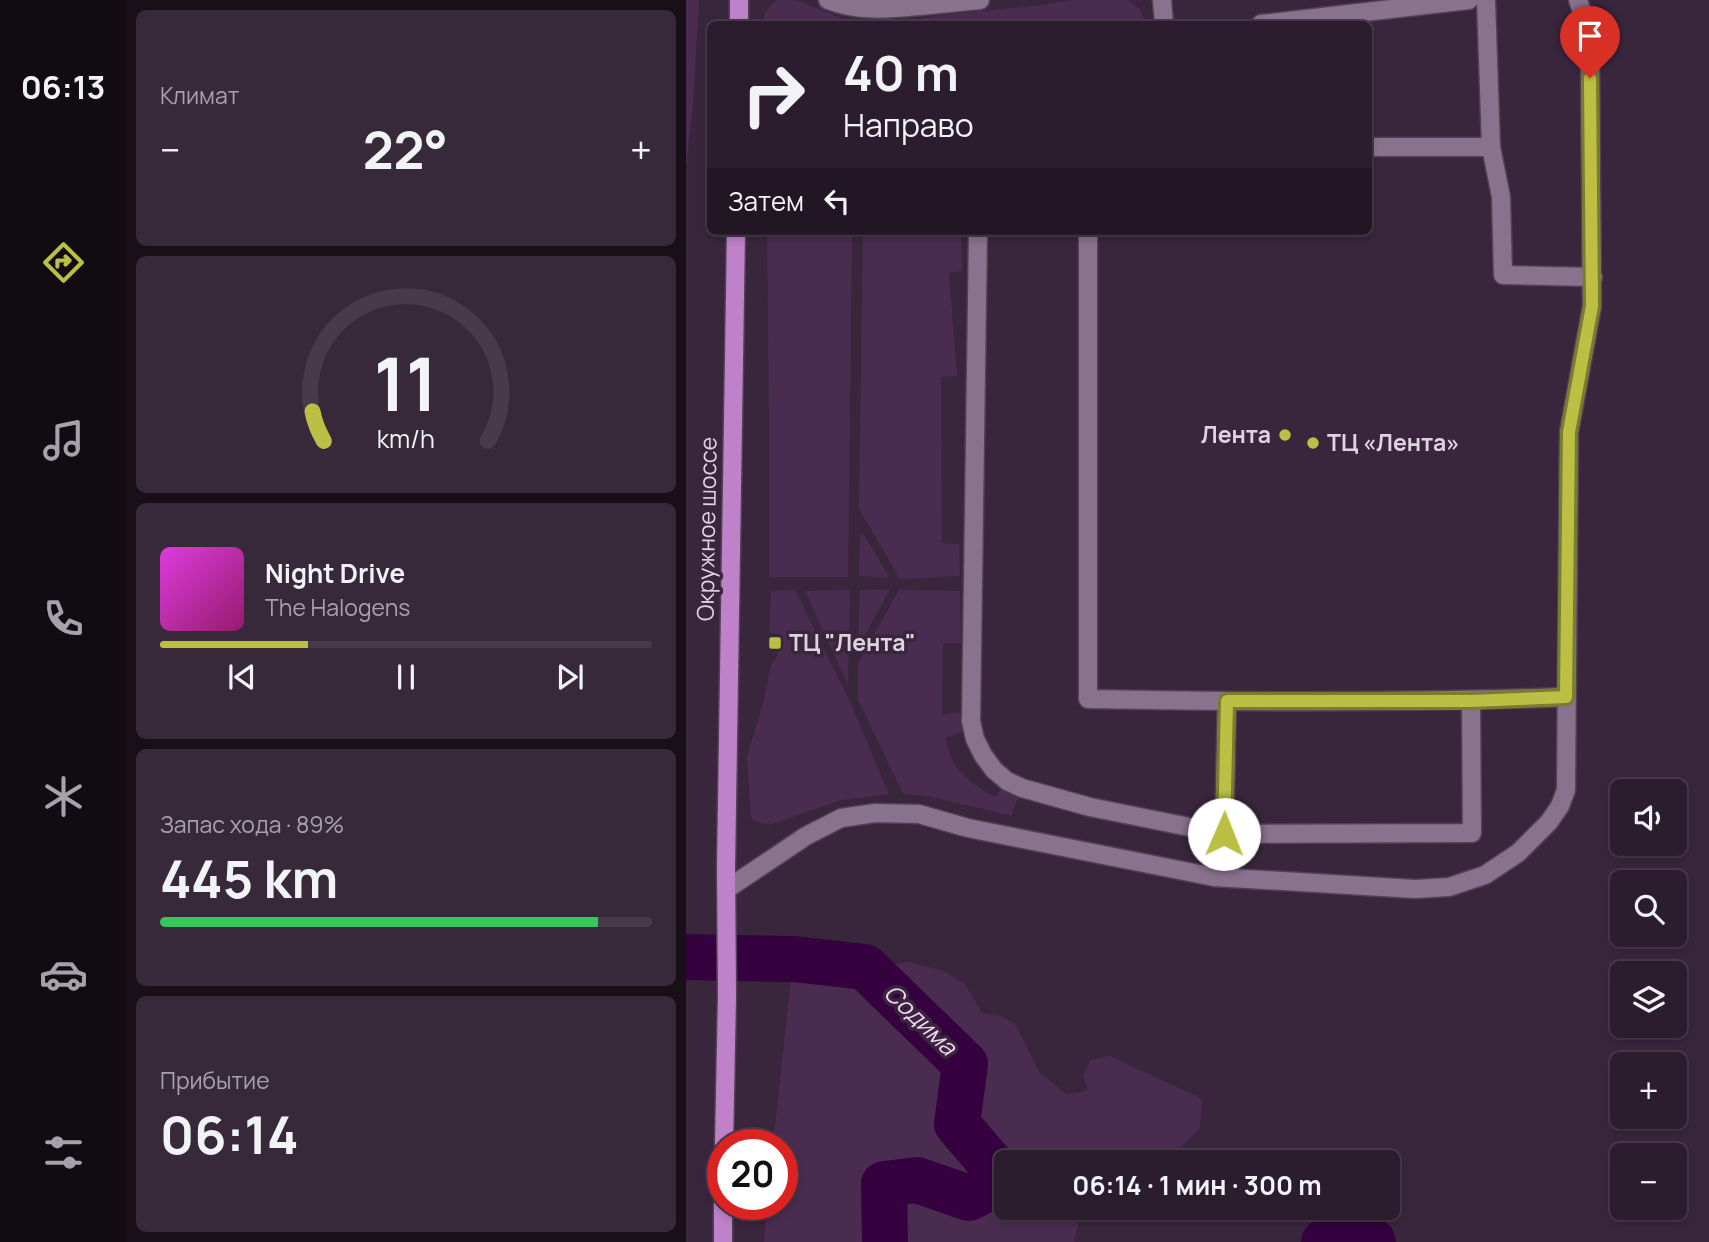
<!DOCTYPE html>
<html lang="ru">
<meta charset="utf-8">
<style>
body{margin:0;font-family:Manrope,sans-serif;background:#37293a;color:#f1f3f6;height:100vh;display:flex;flex-direction:column;font-size:26px;white-space:nowrap}
*{box-sizing:border-box;margin:0}
p{font-size:23px;color:#a6a1aa}
.icon{flex:none;width:38px;height:38px;fill:none;stroke:currentColor;stroke-width:2;stroke-linecap:round;stroke-linejoin:round}
.map{position:relative;flex:1;overflow:hidden}
.drawer{display:flex;flex-direction:column;gap:10px;padding:10px;background:#180f19;width:560px}
.drawer>*{flex:none}
.hud{position:absolute;left:21px;top:21px;width:665px;height:214px;border-radius:10px;box-shadow:0 4px 10px #0003,0 0 0 2px #473a4a;background:#2b1c2e;color:#f1f3f6;overflow:hidden}
.controls{position:absolute;left:924px;top:779px;display:grid;gap:14px}
.controls a{display:grid;place-items:center;width:77px;height:77px;border-radius:10px;background:#2b1c2e;box-shadow:0 4px 10px #0003,0 0 0 2px #473a4a;font-size:35px}
.speed{position:absolute;left:21px;top:1129px;display:flex;gap:14px;font-size:35px;font-weight:700;text-align:center}
.speed>*{display:grid;place-content:center;width:91px;height:91px;border-radius:50%;background:#2b1c2e;box-shadow:0 4px 10px #0003,0 0 0 2px #473a4a;line-height:1}
.speed .limit{border:10px solid #d22;background:#fff;color:#111}
.pin{position:absolute;display:grid;place-items:center;width:60px;height:60px;color:#fff;margin:-72px -30px;border-radius:50% 50% 50% 0;rotate:-45deg;box-shadow:0 0 7px #0007}
.pin .icon{rotate:45deg}
.me{position:absolute;width:77px;margin:-38px;rotate:1deg;stroke-linejoin:round;filter:drop-shadow(0 0 5px #0008)}
.turn{display:flex;align-items:center;gap:24px;height:147px;padding:0 21px;font-size:32px}
.turn .icon{width:91px;height:91px;stroke-width:2.5}
.turn b{display:block;font-size:49px;line-height:60px}
.then{display:flex;align-items:center;height:66px;padding:0 21px;background:#0003;gap:14px;font-size:26px}
.big{font-size:52px;font-weight:700;line-height:1.1}
.drawer .widget{flex:1;display:flex;flex-direction:column;justify-content:center;gap:10px;min-width:0;padding:0 24px;border-radius:10px;background:#37293a}
.drawer .dial{align-items:center;gap:0}
.dial svg{height:182px;overflow:visible;fill:none;stroke:#473a4a;stroke-width:7;stroke-linecap:round;text-anchor:middle}
.dial text{fill:#f1f3f6;stroke:none}
.song{display:flex;align-items:center;gap:21px}
.cover{width:84px;height:84px;border-radius:10px;background:linear-gradient(135deg,hsl(300 70% 55%),hsl(320 70% 35%))}
.played{height:7px;border-radius:4px;background:linear-gradient(90deg,#bbc045 30%,#473a4a 30%)}
.keys{display:flex;justify-content:space-around;direction:ltr}
.heat{display:flex;justify-content:space-between;align-items:center;font-size:38px;direction:ltr}
.charge{height:10px;border-radius:5px;background:linear-gradient(90deg,#34c759 89%,#473a4a 0)}
.trip{position:absolute;left:308px;top:1150px;width:406px;height:70px;border-radius:10px;background:#2b1c2e;box-shadow:0 4px 10px #0003,0 0 0 2px #473a4a;font-weight:700;line-height:70px;text-align:center}
main{display:flex;flex:1;min-height:0}
.tabs{display:flex;flex-direction:column;width:126px;justify-content:space-around;align-items:center;background:#110b12;color:#a6a1aa}
.tabs .icon{width:49px;height:49px}
.tabs .selected{color:#bbc045}
.tabs b{font-size:32px;color:#f1f3f6}
.map>svg:first-child{display:block}
</style>
<main>
<nav class="tabs">
<b>06:13</b>
<svg class="icon selected" aria-label="directions" viewBox="0 0 24 24"><path d="M12 3l9 9-9 9-9-9zM9 14v-3h6M13 9l2 2-2 2"/></svg>
<svg class="icon" aria-label="music" viewBox="0 0 24 24"><path d="M9 18V5l10-2v13"/><circle cx="6" cy="18" r="3"/><circle cx="16" cy="16" r="3"/></svg>
<svg class="icon" aria-label="phone" viewBox="0 0 24 24"><path d="M5 4h4l2 5-3 2q2 4 5 5l2-3 5 2v4C11 20 4 13 5 4z"/></svg>
<svg class="icon" aria-label="climate" viewBox="0 0 24 24"><path d="M12 3v18M4 7l16 10M4 17L20 7"/></svg>
<svg class="icon" aria-label="car" viewBox="0 0 24 24"><path d="M5 17H2v-5l4-1 3-4h7l3 4 3 1v5h-3M9 17h6M6 11h13"/><circle cx="7" cy="17" r="2"/><circle cx="17" cy="17" r="2"/></svg>
<svg class="icon" aria-label="filters" viewBox="0 0 24 24"><path d="M4 7h16M4 17h16"/><circle cx="9" cy="7" r="2"/><circle cx="15" cy="17" r="2"/></svg>
</nav>
<section class="drawer">
<div class="widget"><p>Климат</p>
<div class="heat"><a>−</a><b class="big">22°</b><a>+</a></div>
</div>
<div class="widget dial"><svg viewBox="0 0 100 80">
<path d="M14 69A42 42 0 1 1 86 69"/>
<path d="M14 69A42 42 0 0 1 9 56" stroke="#bbc045"/>
<text x="50" y="56" font-size="32" font-weight="700">11</text>
<text x="50" y="72" font-size="11">km/h</text>
</svg></div>
<div class="widget">
<div class="song"><i class="cover"></i><div><b>Night Drive</b><p>The Halogens</p></div></div>
<div class="played"></div>
<div class="keys"><svg class="icon" aria-label="previous" viewBox="0 0 24 24"><path d="M18 5L8 12l10 7zM5 5v14"/></svg><svg class="icon" aria-label="pause" viewBox="0 0 24 24"><path d="M8 5v14M16 5v14"/></svg><svg class="icon" aria-label="next" viewBox="0 0 24 24"><path d="M6 5l10 7-10 7zM19 5v14"/></svg></div>
</div>
<div class="widget"><p>Запас хода · 89%</p><b class="big">445 km</b><div class="charge"></div></div>
<div class="widget"><p>Прибытие</p><b class="big">06:14</b></div>
</section>
<div class="map">
<svg width="1023" height="1242" viewBox="0 0 1023 1242">
<rect width="100%" height="100%" fill="#39263d"/>
<g fill="#4b2c51">
<path d="M0,0H13L7,103L0,167Z"/>
<path d="M91,0H110L165,22V24H78C77,13 82,7 91,0Z"/>
<path d="M389,0H440C452,4 457,13 460,24H186L215,22L265,14L357,5Z"/>
<path d="M81,231H166L162,577H83V415Z"/>
<path d="M177,231H275L276,271L263,273L271,376L255,377L256,543L273,544L274,576L214,579L173,509Z"/>
<path d="M174,535H178L204,578L173,576Z"/>
<path d="M204,589L179,635L172,638L174,590Z"/>
<path d="M109,590L165,704L203,794L155,800L84,825L75,823L65,818L61,757L78,699L85,665L91,657L95,635L83,632L85,591Z"/>
<path d="M164,590L162,685L119,591Z"/>
<path d="M213,590L274,591L275,643H257L256,715L273,712L277,731L259,738C261,745 263,753 266,760C275,777 293,788 309,797L318,786L333,798L327,809L326,816L242,796L217,794L172,700V663Z"/>
<path d="M222,962L257,971L279,984L296,1013L315,1016L329,1024L353,1072L381,1095L402,1090L397,1076L404,1060L424,1056L516,1099L514,1128L495,1147L472,1162H320V1208H384L382,1216L392,1225L388,1242H78L81,1204H96V1144H87L105,980Z"/>
</g>
<g fill="none" stroke-linecap="round" stroke-linejoin="round">
<g stroke="#35013e" stroke-width="46">
<path d="M0,957L107,959L179,967L279,1064L271,1124L318,1179L283,1198L231,1180L198,1184L199,1242"/>
<path d="M638,1242L669,1226L687,1242"/>
</g>
<g stroke="#524154" stroke-width="21">
<g id="minor">
<path d="M142,0C172,12 202,9 234,6C254,4 274,2 294,0"/>
<path d="M476,0L478,24"/>
<path d="M800,0L805,147"/>
<path d="M575,24L783,0"/>
<path d="M682,147H805L815,197L817,275L907,277"/>
<path d="M292,231L285,721L289,739L297,755L308,770L321,781L336,788L404,807L538,834L786,833L785,701"/>
<path d="M402,231V699C562,702 721,703 880,697"/>
<path d="M528,877L538,834L541,701"/>
<path d="M41,889L120,836L155,818L189,813L233,814L282,828L528,877L729,889L763,887L799,875L832,853L863,822L874,806L880,790L883,432L906,306L904,52L901,27L892,0"/>
</g>
</g>
<g stroke="#524154" stroke-width="21">
<g id="major">
<path d="M53,24V0"/>
<path d="M38,1144L41,996L40,868L50,231"/>
<path d="M37,1242V1204"/>
</g>
</g>
<use href="#minor" stroke="#89728d" stroke-width="18"/>
<use href="#major" stroke="#bf82ca" stroke-width="18"/>
</g>
<g fill="none" stroke-linecap="round" stroke-linejoin="round">
<g stroke="#7a7d2d" stroke-width="18">
<path id="route" d="M538,834L541,701H785L880,697L883,432L906,306L904,78"/>
</g>
<use href="#route" stroke="#bbc045" stroke-width="12"/>
</g>
<g fill="#bbc045" stroke="#39263d" stroke-width="2.5">
<circle cx="599" cy="435" r="7"/>
<circle cx="627" cy="443" r="7"/>
<rect x="82" y="636" width="14" height="14" rx="3.5"/>
</g>
<g text-anchor="middle" stroke-width="7" stroke-linejoin="round" paint-order="stroke">
<g font-size="23" font-weight="bold" fill="#dfd3e1" stroke="#39263d" text-anchor="start">
<text x="585" y="443" text-anchor="end">Лента</text>
<text x="641" y="451">ТЦ «Лента»</text>
<text x="103" y="651">ТЦ "Лента"</text>
</g>
<g font-size="23" fill="#dfd3e1" stroke="#39263d">
<text transform="translate(21 529) rotate(-89)" y="8">Окружное шоссе</text>
</g>
<g font-size="24" font-style="italic" fill="#f2d4f7" stroke="#39263d">
<text transform="translate(234 1020) rotate(44)" y="8">Содима</text>
</g>
</g>
</svg>
<div class="controls">
<a><svg class="icon" aria-label="sound" viewBox="0 0 24 24"><path d="M4 9h4l5-4v14l-5-4H4zM17 9q2 3 0 6"/></svg></a>
<a><svg class="icon" aria-label="search" viewBox="0 0 24 24"><circle cx="10" cy="10" r="6"/><path d="M15 15l6 6"/></svg></a>
<a><svg class="icon" aria-label="layers" viewBox="0 0 24 24"><path d="M12 4l9 5-9 5-9-5zM3 14l9 5 9-5"/></svg></a>
<a>+</a>
<a>−</a>
</div>
<div class="speed"><div class="limit">20</div></div>
<div class="pin" style="left:904px;top:78px;background:#d93025"><svg class="icon" aria-label="arrive" viewBox="0 0 24 24"><path d="M6 21V4h12l-3 4 3 4H6"/></svg></div>
<svg class="me" style="left:538px;top:834px" viewBox="-20 -20 40 40"><circle r="19" fill="#fff"/><path d="M0-13L10 11 0 6-10 11z" fill="#bbc045"/></svg>
<div class="trip">06:14 · 1 мин · 300 m</div>
<div class="hud">
<div class="turn"><svg class="icon" aria-label="right" viewBox="0 0 24 24"><path d="M7 20v-9h11M14 6l5 5-5 5"/></svg><div><b>40 m</b>Направо</div></div>
<div class="then">Затем<svg class="icon" aria-label="left" viewBox="0 0 24 24"><path d="M17 20v-9H6M10 6l-5 5 5 5"/></svg></div>
</div>
</div>
</main>
